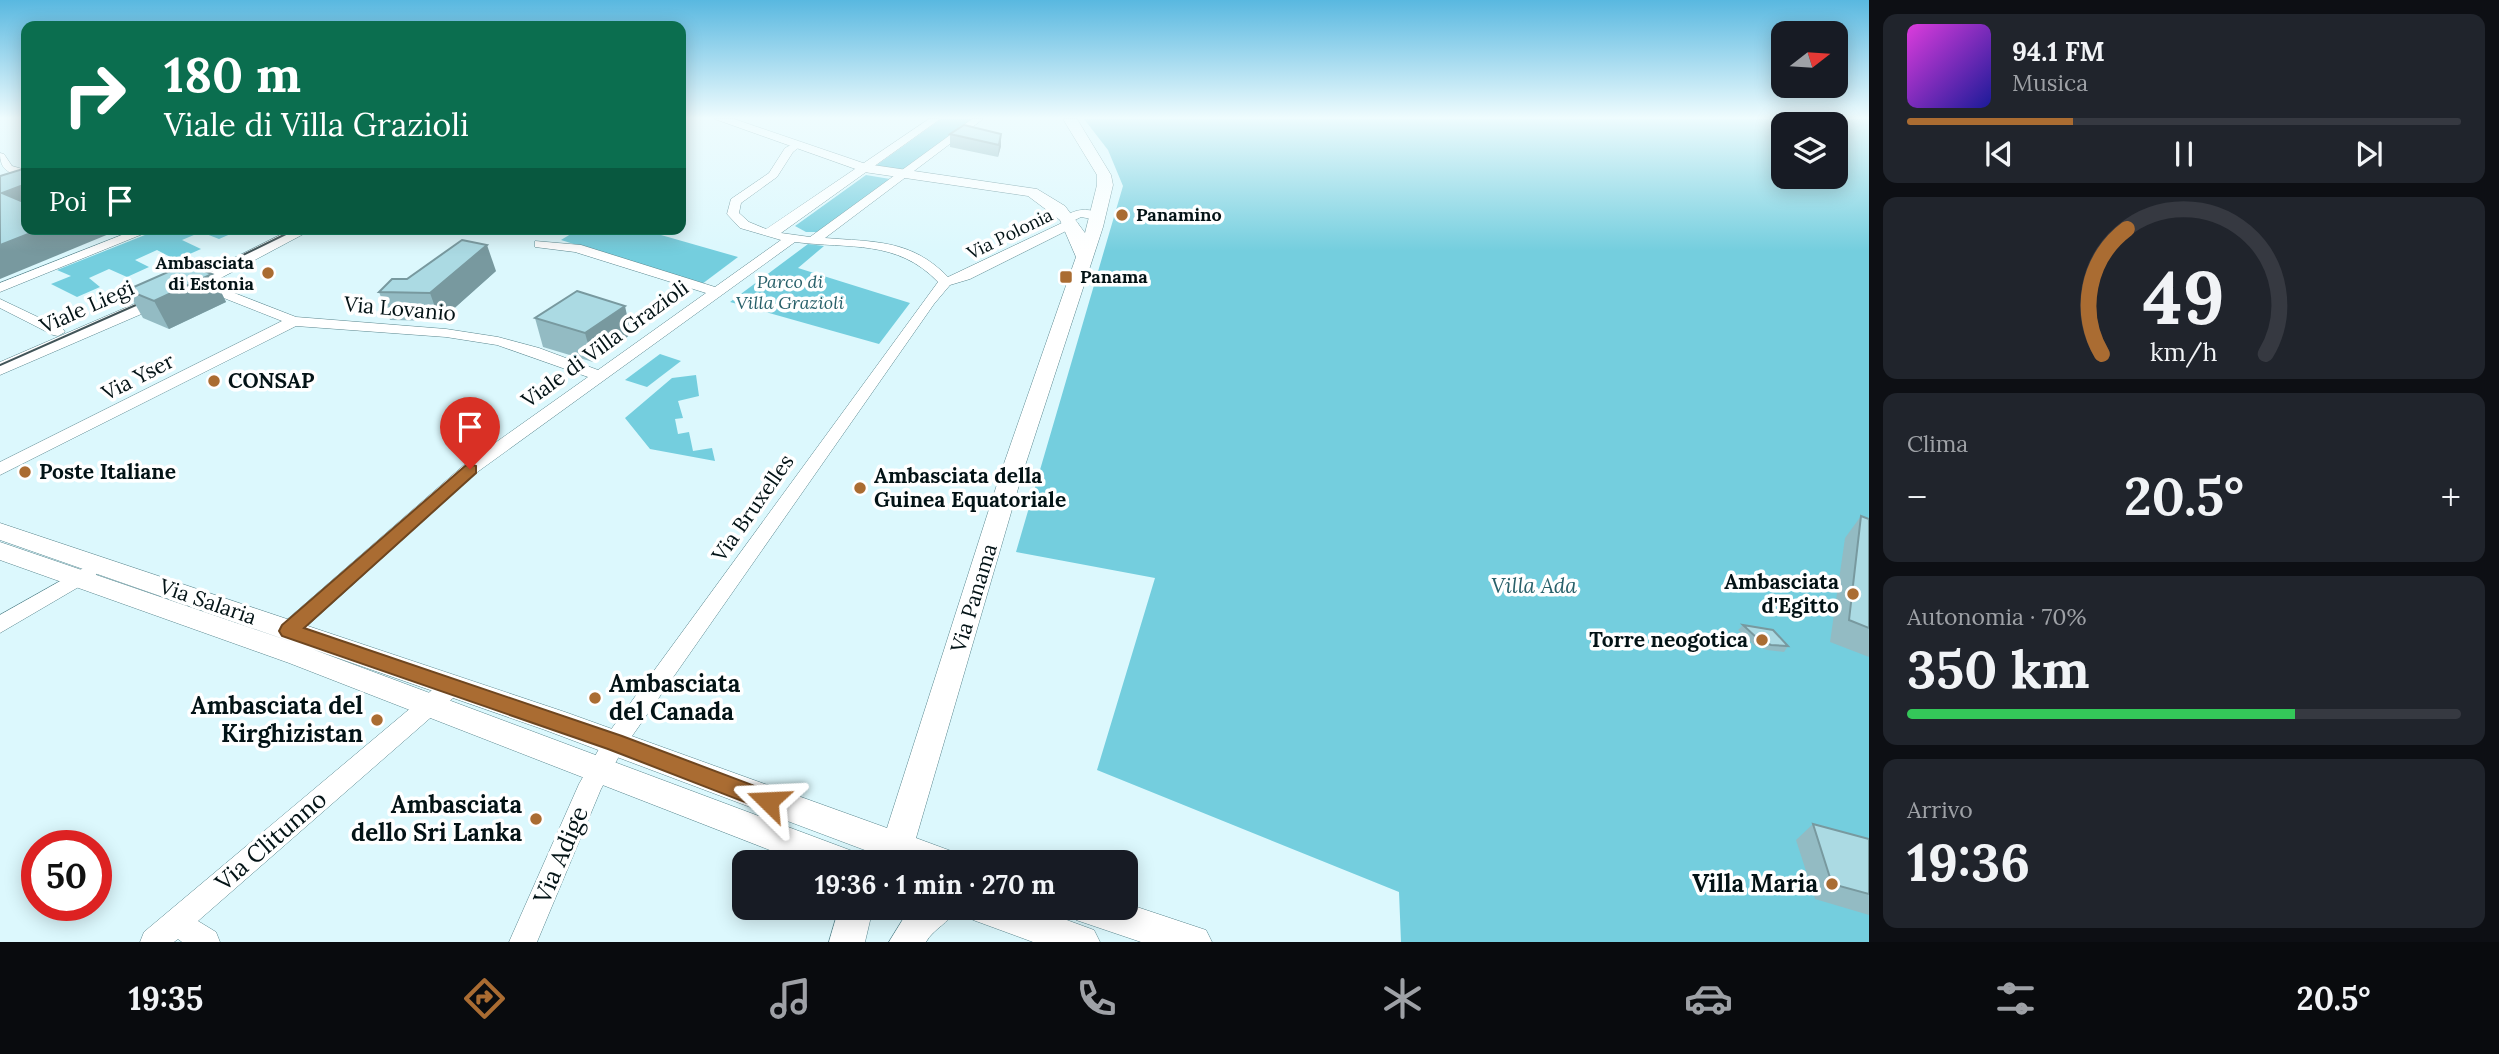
<!DOCTYPE html>
<html lang="it">
<meta charset="utf-8">
<style>
body{margin:0;font-family:Lora,serif;background:#20242c;color:#f1f3f6;height:100vh;display:flex;flex-direction:column;font-size:26px;white-space:nowrap}
*{box-sizing:border-box;margin:0}
p{font-size:23px;color:#9ea1a6}
.icon{flex:none;width:38px;height:38px;fill:none;stroke:currentColor;stroke-width:2;stroke-linecap:round;stroke-linejoin:round}
.map{position:relative;flex:1;overflow:hidden}
.details{display:flex;flex-direction:column;gap:14px;padding:14px;background:#0d0f14;width:630px}
.details>*{flex:none}
.banner{position:absolute;left:21px;top:21px;width:665px;height:214px;border-radius:14px;box-shadow:0 4px 18px #0003;background:#0b6e4f;color:#fff;overflow:hidden}
.needle{width:46px;rotate:73deg}
.buttons{position:absolute;left:1771px;top:21px;display:grid;gap:14px}
.buttons a{display:grid;place-items:center;width:77px;height:77px;border-radius:14px;background:#171b24;box-shadow:0 4px 18px #0003;font-size:35px}
.speed{position:absolute;left:21px;top:830px;display:flex;gap:14px;font-size:35px;font-weight:700;text-align:center}
.speed>*{display:grid;place-content:center;width:91px;height:91px;border-radius:50%;background:#171b24;box-shadow:0 4px 18px #0003;line-height:1}
.speed .limit{border:10px solid #d22;background:#fff;color:#111}
.pin{position:absolute;display:grid;place-items:center;width:60px;height:60px;color:#fff;margin:-72px -30px;border-radius:50% 50% 50% 0;rotate:-45deg;box-shadow:0 0 7px #0007}
.pin .icon{rotate:45deg}
.me{position:absolute;width:77px;margin:-38px;rotate:291deg;stroke-linejoin:round;filter:drop-shadow(0 0 5px #0008)}
.turn{display:flex;align-items:center;gap:24px;height:147px;padding:0 28px;font-size:32px}
.turn .icon{width:91px;height:91px;stroke-width:2.5}
.turn b{display:block;font-size:49px;line-height:60px}
.then{display:flex;align-items:center;height:66px;padding:0 28px;background:#0003;gap:14px;font-size:26px}
.big{font-size:52px;font-weight:800;line-height:1.1}
.details .widget{flex:1;display:flex;flex-direction:column;justify-content:center;gap:10px;min-width:0;padding:0 24px;border-radius:14px;background:#20242c}
.details .dial{align-items:center;gap:0}
.dial svg{height:182px;overflow:visible;fill:none;stroke:#363941;stroke-width:7;stroke-linecap:round;text-anchor:middle}
.dial text{fill:#f1f3f6;stroke:none}
.song{display:flex;align-items:center;gap:21px}
.cover{width:84px;height:84px;border-radius:10px;background:linear-gradient(135deg,hsl(300 70% 55%),hsl(240 70% 35%))}
.played{height:7px;border-radius:4px;background:linear-gradient(90deg,#aa6c32 30%,#363941 30%)}
.keys{display:flex;justify-content:space-around;direction:ltr}
.heat{display:flex;justify-content:space-between;align-items:center;font-size:38px;direction:ltr}
.charge{height:10px;border-radius:5px;background:linear-gradient(90deg,#34c759 70%,#363941 0)}
.trip{position:absolute;left:732px;top:850px;width:406px;height:70px;border-radius:14px;background:#171b24;box-shadow:0 4px 18px #0003;font-weight:800;line-height:70px;text-align:center}
.tab-bar{display:flex;height:112px;justify-content:space-around;align-items:center;background:#090b0e;color:#9ea1a6}
.tab-bar .icon{width:49px;height:49px}
.tab-bar .selected{color:#aa6c32}
.tab-bar b{font-size:32px;color:#f1f3f6}
main{display:flex;flex:1;min-height:0}
.map>svg:first-child{display:block}
</style>
<main>
<div class="map">
<svg width="1869" height="942" viewBox="0 0 1869 942">
<rect width="100%" height="100%" fill="#dcf8fd"/>
<g fill="#74cede" fill-rule="evenodd">
<path d="M941,119H974L902,171L874,167Z"/>
<path d="M1084,119H1869V942H1401L1399,892L1097,770L1155,578L1016,552L1123,186L1108,150ZM1783,124H1836V177H1783Z"/>
<path d="M866,175L890,179L817,232H806L795,226Z"/>
<path d="M160,229H242L219,239L201,232L182,240L201,249L176,260L157,250L135,260L149,267L127,277L109,269L89,278L100,287L77,297L51,284L71,276L57,270Z"/>
<path d="M579,229H640L738,257L702,284L561,240Z"/>
<path d="M808,244L824,246L798,268L910,303L879,344L730,302Z"/>
<path d="M660,354L681,361L647,387L625,380Z"/>
<path d="M696,375L699,396L678,401L683,418L675,419L678,434L689,432L693,451L712,448L715,461L650,449L625,418L672,378Z"/>
</g>
<g fill="none" stroke-linecap="round" stroke-linejoin="round">
<g stroke="#5a878f" stroke-width="1">
<g id="street">
<path d="M929,119H940L781,233L810,237L972,119H983L825,238C874,242 911,239 948,277L1066,221L1063,218C1075,208 1091,207 1103,216L1097,220L1081,217L1075,220L1078,223L1076,226L970,279L950,285L934,304L623,749L601,789L537,942H509L579,784L607,735L938,282C897,239 849,249 795,242L476,473L296,636L289,638L282,636L279,630L282,624L464,465L588,377L497,345L446,337L296,326L0,475V462L282,321L196,287L194,284L201,280L296,317L446,329L498,337L539,348L598,370L706,293L575,252L535,247V241L581,245L715,287L781,240L740,228L727,214L731,199L769,173L785,148L797,142L802,145L793,152L777,177L741,203L739,213L749,222L766,229Z"/>
<path d="M0,153L4,154L12,166L26,170V177C9,173 0,171 0,153Z"/>
<path d="M137,229H155L0,292V283Z"/>
<path d="M0,299L63,329L65,332L58,336L53,335L0,308Z"/>
<path d="M87,566L94,568L97,573L94,578L0,633V615Z"/>
<path d="M452,677L460,680L463,686L460,692L198,921L216,932L220,942H182L178,939L174,942H140L144,932L444,680Z"/>
</g>
</g>
<g stroke="#5a878f" stroke-width="1">
<g id="secondary">
<path d="M715,119H734L866,164L1037,189L1065,206L1085,233L1097,185V175L1063,119H1077L1111,175L1113,185L1103,227L1022,475L916,838L954,852L958,863H876L878,855L545,730L312,649L855,852L859,863H803L289,663L0,560V542L295,643L0,540V523L565,712L887,828L1000,475L1076,257L1060,220L1028,196L864,172Z"/>
<path d="M292,229H313L204,287L0,375V362L192,279Z"/>
<path d="M1125,903L1206,930L1212,942H1141L1076,920L1071,908H1125Z"/>
<path d="M839,908H873L865,942H829Z"/>
<path d="M910,908H956C949,924 934,928 926,942H889Z"/>
<path d="M968,908H1034L1094,930L1100,942H1033L973,920Z"/>
</g>
</g>
<use href="#street" fill="#fff" fill-rule="evenodd"/>
<use href="#secondary" fill="#fff" fill-rule="evenodd"/>
<g stroke="#425559" stroke-width="2">
<path d="M192,280L296,229"/>
<path d="M0,365L154,297"/>
</g>
</g>
<g fill="#93bbc3">
<path d="M950,134H1001V146L998,157L950,147Z"/>
<path d="M496,271L440,321L390,320L379,292L407,279Z"/>
<path d="M212,274L226,302L169,329L143,318L127,290Z"/>
<path d="M535,318L631,334L593,362L543,347Z"/>
<path d="M1861,516L1869,519V657L1830,642L1845,538Z"/>
<path d="M1743,625L1788,646L1784,652L1767,650L1754,645L1738,630Z"/>
<path d="M1813,824L1869,839V915L1815,899L1796,840Z"/>
</g>
<g fill="#78999f">
<path d="M1001,134V146L998,157L999,145Z"/>
<path d="M26,184V215L2,193Z"/>
<path d="M41,229H121L0,279V245Z"/>
<path d="M487,245L496,271L440,321L430,293Z"/>
<path d="M212,274L226,302L169,329L154,301Z"/>
<path d="M625,306L631,334L593,362L585,333Z"/>
</g>
<g fill="#abdae3" stroke="#78999f" stroke-width="2">
<path d="M964,125L1001,134L999,145L950,134Z"/>
<path d="M26,168V184L2,193L26,203V229H41L0,245V176Z"/>
<path d="M462,240L487,245L430,293L379,292L392,279H407Z"/>
<path d="M186,264L212,274L154,301L127,290Z"/>
<path d="M577,291L625,306L585,333L535,318Z"/>
<path d="M1861,516L1869,519V628L1849,620Z"/>
<path d="M1743,625L1773,630L1788,646L1771,645L1758,639Z"/>
<path d="M1813,824L1869,839V894L1832,884Z"/>
</g>
<linearGradient id="sky" x2="0" y2="1"><stop stop-color="#59b8e0"/><stop offset="0.47" stop-color="#effcfe"/><stop offset="1" stop-color="#effcfe" stop-opacity="0"/></linearGradient>
<rect width="1869" height="251" fill="url(#sky)"/>
<path fill="#aa6c32" stroke="#6e4620" stroke-width="2" d="M470,464L476,466V473L304,628L622,736L776,794L779,801L776,808L768,811L608,749L282,636L279,631L282,625L465,466Z"/>
<g fill="#aa6c32" stroke="#fff" stroke-width="2.5">
<circle cx="1122" cy="215" r="7"/>
<circle cx="268" cy="273" r="7"/>
<rect x="1059" y="270" width="14" height="14" rx="3.5"/>
<circle cx="214" cy="381" r="7"/>
<circle cx="25" cy="472" r="7"/>
<circle cx="860" cy="488" r="7"/>
<circle cx="1853" cy="594" r="7"/>
<circle cx="1762" cy="640" r="7"/>
<circle cx="595" cy="698" r="7"/>
<circle cx="377" cy="720" r="7"/>
<circle cx="536" cy="819" r="7"/>
<circle cx="1832" cy="884" r="7"/>
</g>
<g text-anchor="middle" stroke-width="7" stroke-linejoin="round" paint-order="stroke">
<g font-size="18" font-weight="bold" fill="#031316" stroke="#fff" text-anchor="start">
<text x="1136" y="221">Panamino</text>
<text x="254" y="269" text-anchor="end">Ambasciata<tspan x="254" dy="21">di Estonia</tspan></text>
<text x="1080" y="283">Panama</text>
</g>
<g font-size="18" fill="#031316" stroke="#fff">
<text transform="translate(1010 234) rotate(-26)" y="6">Via Polonia</text>
</g>
<g font-size="18" font-style="italic" fill="#28606a" stroke="#fff">
<text x="790" y="288">Parco di<tspan x="790" dy="21">Villa Grazioli</tspan></text>
</g>
<g font-size="21" fill="#031316" stroke="#fff">
<text transform="translate(87 307) rotate(-24)" y="7">Viale Liegi</text>
<text transform="translate(400 309) rotate(5)" y="7">Via Lovanio</text>
<text transform="translate(605 344) rotate(-36)" y="7">Viale di Villa Grazioli</text>
<text transform="translate(138 377) rotate(-27)" y="7">Via Yser</text>
<text transform="translate(753 508) rotate(-55)" y="7">Via Bruxelles</text>
<text transform="translate(974 598) rotate(-73)" y="7">Via Panama</text>
<text transform="translate(208 602) rotate(19)" y="7">Via Salaria</text>
</g>
<g font-size="21" font-weight="bold" fill="#031316" stroke="#fff" text-anchor="start">
<text x="228" y="388">CONSAP</text>
<text x="39" y="479">Poste Italiane</text>
<text x="874" y="483">Ambasciata della<tspan x="874" dy="24">Guinea Equatoriale</tspan></text>
<text x="1839" y="589" text-anchor="end">Ambasciata<tspan x="1839" dy="24">d'Egitto</tspan></text>
<text x="1748" y="647" text-anchor="end">Torre neogotica</text>
</g>
<g font-size="21" font-style="italic" fill="#28606a" stroke="#fff">
<text x="1534" y="593">Villa Ada</text>
</g>
<g font-size="24" font-weight="bold" fill="#031316" stroke="#fff" text-anchor="end">
<text x="609" y="692" text-anchor="start">Ambasciata<tspan x="609" dy="28">del Canada</tspan></text>
<text x="363" y="714">Ambasciata del<tspan x="363" dy="28">Kirghizistan</tspan></text>
<text x="522" y="813">Ambasciata<tspan x="522" dy="28">dello Sri Lanka</tspan></text>
<text x="1818" y="892">Villa Maria</text>
</g>
<g font-size="24" fill="#031316" stroke="#fff">
<text transform="translate(271 841) rotate(-41)" y="8">Via Clitunno</text>
<text transform="translate(561 855) rotate(-67)" y="8">Via Adige</text>
</g>
</g>
</svg>
<div class="buttons">
<a><svg class="needle" viewBox="-14 -14 28 28"><path d="M0-13l5 13h-10z" fill="#e53935"/><path d="M0 13l5-13h-10z" fill="#9ea1a6"/></svg></a>
<a><svg class="icon" aria-label="layers" viewBox="0 0 24 24"><path d="M12 4l9 5-9 5-9-5zM3 14l9 5 9-5"/></svg></a>
</div>
<div class="speed"><div class="limit">50</div></div>
<div class="pin" style="left:470px;top:469px;background:#d93025"><svg class="icon" aria-label="arrive" viewBox="0 0 24 24"><path d="M6 21V4h12l-3 4 3 4H6"/></svg></div>
<svg class="me" style="left:768px;top:801px" viewBox="-20 -20 40 40"><path d="M0-17L14 15 0 8-14 15z" fill="#aa6c32" stroke="#fff" stroke-width="4"/></svg>
<div class="trip">19:36 · 1 min · 270 m</div>
<div class="banner">
<div class="turn"><svg class="icon" aria-label="right" viewBox="0 0 24 24"><path d="M7 20v-9h11M14 6l5 5-5 5"/></svg><div><b>180 m</b>Viale di Villa Grazioli</div></div>
<div class="then">Poi<svg class="icon" aria-label="arrive" viewBox="0 0 24 24"><path d="M6 21V4h12l-3 4 3 4H6"/></svg></div>
</div>
</div>
<section class="details">
<div class="widget">
<div class="song"><i class="cover"></i><div><b>94.1 FM</b><p>Musica</p></div></div>
<div class="played"></div>
<div class="keys"><svg class="icon" aria-label="previous" viewBox="0 0 24 24"><path d="M18 5L8 12l10 7zM5 5v14"/></svg><svg class="icon" aria-label="pause" viewBox="0 0 24 24"><path d="M8 5v14M16 5v14"/></svg><svg class="icon" aria-label="next" viewBox="0 0 24 24"><path d="M6 5l10 7-10 7zM19 5v14"/></svg></div>
</div>
<div class="widget dial"><svg viewBox="0 0 100 80">
<path d="M14 69A42 42 0 1 1 86 69"/>
<path d="M14 69A42 42 0 0 1 25 14" stroke="#aa6c32"/>
<text x="50" y="56" font-size="32" font-weight="700">49</text>
<text x="50" y="72" font-size="11">km/h</text>
</svg></div>
<div class="widget"><p>Clima</p>
<div class="heat"><a>−</a><b class="big">20.5°</b><a>+</a></div>
</div>
<div class="widget"><p>Autonomia · 70%</p><b class="big">350 km</b><div class="charge"></div></div>
<div class="widget"><p>Arrivo</p><b class="big">19:36</b></div>
</section>
</main>
<nav class="tab-bar">
<b>19:35</b>
<svg class="icon selected" aria-label="directions" viewBox="0 0 24 24"><path d="M12 3l9 9-9 9-9-9zM9 14v-3h6M13 9l2 2-2 2"/></svg>
<svg class="icon" aria-label="music" viewBox="0 0 24 24"><path d="M9 18V5l10-2v13"/><circle cx="6" cy="18" r="3"/><circle cx="16" cy="16" r="3"/></svg>
<svg class="icon" aria-label="phone" viewBox="0 0 24 24"><path d="M5 4h4l2 5-3 2q2 4 5 5l2-3 5 2v4C11 20 4 13 5 4z"/></svg>
<svg class="icon" aria-label="climate" viewBox="0 0 24 24"><path d="M12 3v18M4 7l16 10M4 17L20 7"/></svg>
<svg class="icon" aria-label="car" viewBox="0 0 24 24"><path d="M5 17H2v-5l4-1 3-4h7l3 4 3 1v5h-3M9 17h6M6 11h13"/><circle cx="7" cy="17" r="2"/><circle cx="17" cy="17" r="2"/></svg>
<svg class="icon" aria-label="filters" viewBox="0 0 24 24"><path d="M4 7h16M4 17h16"/><circle cx="9" cy="7" r="2"/><circle cx="15" cy="17" r="2"/></svg>
<b>20.5°</b>
</nav>
